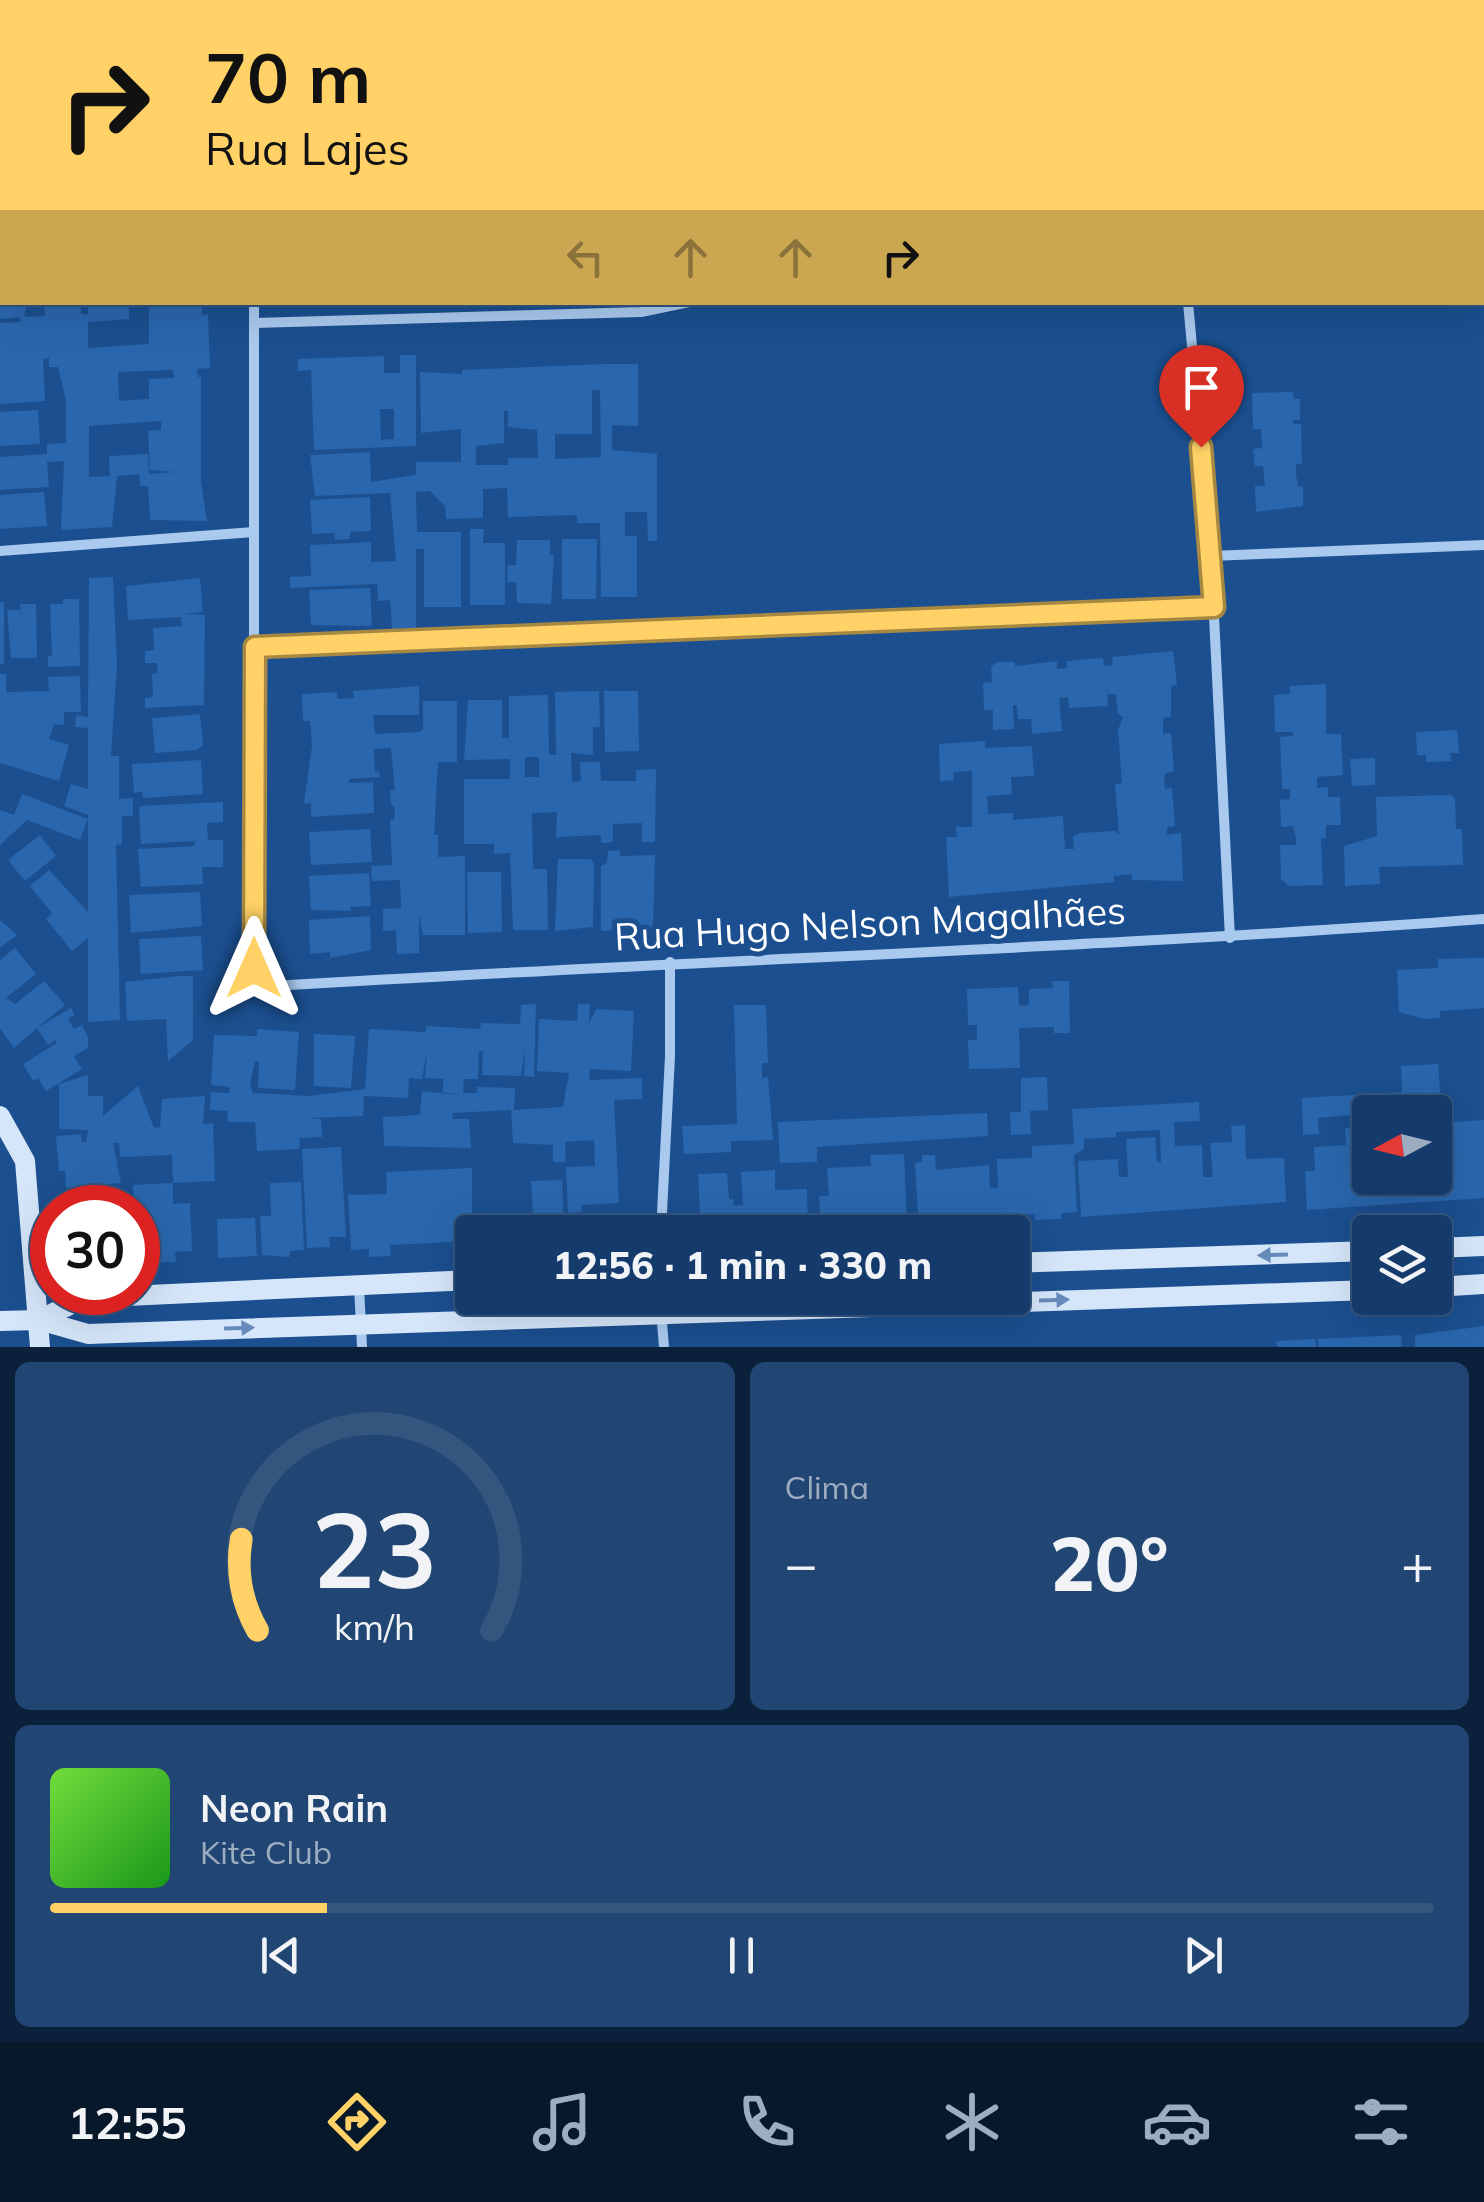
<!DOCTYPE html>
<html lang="pt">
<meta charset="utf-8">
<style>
body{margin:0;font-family:Mulish,sans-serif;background:#214673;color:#f1f3f6;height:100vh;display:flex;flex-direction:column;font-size:38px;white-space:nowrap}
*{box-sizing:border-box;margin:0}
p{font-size:32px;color:#9dadc1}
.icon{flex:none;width:55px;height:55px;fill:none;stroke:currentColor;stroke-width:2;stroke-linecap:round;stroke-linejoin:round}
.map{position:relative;height:1347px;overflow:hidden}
.drawer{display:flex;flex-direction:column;gap:15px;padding:15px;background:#0b203b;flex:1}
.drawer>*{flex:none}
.top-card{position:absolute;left:0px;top:0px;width:1485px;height:305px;box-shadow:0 10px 40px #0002,0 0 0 2px #33557e;background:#ffd166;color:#111;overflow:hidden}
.needle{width:65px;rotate:263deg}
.tools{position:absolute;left:1352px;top:1095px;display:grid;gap:20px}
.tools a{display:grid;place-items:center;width:100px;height:100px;border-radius:10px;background:#143b6b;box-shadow:0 10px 40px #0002,0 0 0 2px #33557e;font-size:50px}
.speed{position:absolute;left:30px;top:1185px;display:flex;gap:20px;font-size:50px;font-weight:700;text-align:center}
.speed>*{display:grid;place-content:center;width:130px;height:130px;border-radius:50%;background:#143b6b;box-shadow:0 10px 40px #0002,0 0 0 2px #33557e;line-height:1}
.speed .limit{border:15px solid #d22;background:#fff;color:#111}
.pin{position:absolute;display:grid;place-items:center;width:85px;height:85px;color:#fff;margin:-102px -42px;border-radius:50% 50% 50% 0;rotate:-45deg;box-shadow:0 0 10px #0007}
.pin .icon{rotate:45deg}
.me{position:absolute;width:110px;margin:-55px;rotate:0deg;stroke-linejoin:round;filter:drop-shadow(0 0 8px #0008)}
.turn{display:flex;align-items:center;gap:35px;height:210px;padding:0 40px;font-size:45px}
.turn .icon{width:130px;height:130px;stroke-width:2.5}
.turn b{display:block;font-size:70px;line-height:85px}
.lanes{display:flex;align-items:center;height:95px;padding:0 40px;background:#0003;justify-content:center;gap:50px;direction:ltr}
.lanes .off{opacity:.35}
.big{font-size:75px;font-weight:800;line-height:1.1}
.drawer .card{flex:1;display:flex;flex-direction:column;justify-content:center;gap:15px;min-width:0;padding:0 35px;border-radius:15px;background:#214673}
.drawer .dial{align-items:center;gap:0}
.dial svg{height:260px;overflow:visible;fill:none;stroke:#33557e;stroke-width:7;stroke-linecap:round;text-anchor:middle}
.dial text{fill:#f1f3f6;stroke:none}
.song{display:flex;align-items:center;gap:30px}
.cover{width:120px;height:120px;border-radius:15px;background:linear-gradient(135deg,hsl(100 70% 55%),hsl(120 70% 35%))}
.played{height:10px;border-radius:5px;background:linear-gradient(90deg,#ffd166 20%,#33557e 20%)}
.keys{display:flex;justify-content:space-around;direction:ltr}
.heat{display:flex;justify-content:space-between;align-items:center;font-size:55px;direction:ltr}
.drawer .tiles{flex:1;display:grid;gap:15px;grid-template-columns:1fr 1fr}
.card:last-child{grid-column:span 2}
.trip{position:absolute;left:455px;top:1215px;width:575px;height:100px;border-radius:10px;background:#143b6b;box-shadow:0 10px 40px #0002,0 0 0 2px #33557e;font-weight:800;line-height:100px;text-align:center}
.dock{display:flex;height:160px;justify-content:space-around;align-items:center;background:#08182b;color:#9dadc1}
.dock .icon{width:70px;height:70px}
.dock .selected{color:#ffd166}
.dock b{font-size:45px;color:#f1f3f6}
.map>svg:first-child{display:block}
</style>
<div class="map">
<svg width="1484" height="1347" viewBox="0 0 1484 1347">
<rect width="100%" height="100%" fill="#1b4f8f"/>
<g fill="#2a66ad" fill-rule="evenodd">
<path d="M0,302H27L24,317L45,316L44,302H81V314H88V302H129V319L88,322V348L149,344V302H202V315L208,314L210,368L197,369L198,377H201V482L207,521L150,520L148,486H140L139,474L117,476L112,527L61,530L64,461L47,462L49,487L0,490V457L47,454V444L66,443V400L58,367H49V358L43,359L45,401L0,404V323L21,322L20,317L0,319ZM173,370L174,378L149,379V399L119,401L118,372ZM161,421V430L148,431L150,470L175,472L149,474L148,454L109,456L110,476L89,477V426Z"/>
<path d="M400,355H416V446L314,450L311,370L298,371V359L384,356V373H400ZM380,409H394V439L381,440Z"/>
<path d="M605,364H638V426L612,425V450L657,454V541H648L647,512H625V536H637V597H601L600,523H577V515L508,517L507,488L483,489V518L446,519L445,506L430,491L416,492L417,532H461V607H424V549H416V628L392,629L390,600L378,601L377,584L290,588V577L311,576L310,545L371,542V562L396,561L390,493L315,496L310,455L370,452L371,482L416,475V462H461V429L421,433L420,372L462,374V370ZM592,390H600L601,457L555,459V434H592ZM504,411H508V427L537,430L538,458H508V465H476V446L504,443Z"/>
<path d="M1293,392L1294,399H1300V420H1293V424H1301L1302,464H1296V475L1298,487L1303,486V506L1256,512L1255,486H1265L1263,466H1255L1253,449L1262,448L1261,429H1253L1252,393Z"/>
<path d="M38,410L40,444L0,446V412Z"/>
<path d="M44,492L47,526L0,529V495Z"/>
<path d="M370,497L371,531L350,532V539L335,540L334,533L312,534L310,500Z"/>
<path d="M470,529H484L483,543H505V605H470Z"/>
<path d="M562,539H597L596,599H562Z"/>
<path d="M517,540H550V555H554L551,604L517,603L516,582H507L508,565H516Z"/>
<path d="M113,577L117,665L111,756H119V799L133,798V816H122V844L116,845L120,1020L88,1022V938L72,951L46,919L52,913L30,886L49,870L88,912V815L64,806L71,784L88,789V728L75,727L76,715L88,717L89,578Z"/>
<path d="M200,578L203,612L184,614L205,615L204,705L145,708V698L153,697L152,674L158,673L157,663H145V651L154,650L153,628L182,626L181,617L128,620L126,586Z"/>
<path d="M370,588L372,626L311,625L309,590Z"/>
<path d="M63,599H79L80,666L48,667V656H52L50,604H63Z"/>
<rect x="0" y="602" width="4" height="62"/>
<path d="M20,604H36L37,658H11L7,610H21Z"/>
<path d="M1173,651L1177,685L1171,686V717L1163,718V734L1171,733L1174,772L1165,773L1164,780L1165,789L1172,788L1175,826L1167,827V835L1181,833L1183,881L1132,880V874L1114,876V882L949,897L946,837H957L956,827H972V771L953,772L954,780L940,781L939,744L985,741V748L1032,746L1034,776L1011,777L1012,794L987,796L988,814L1013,813V820L1063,816L1065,849H1074L1073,837L1079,833L1115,831L1119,835L1115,784L1122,783L1118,730L1123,717L1118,714L1116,694H1107L1108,706L1088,707L1069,708L1068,697L1059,698L1062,731L1032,734L1031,719H1018L1017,705H1013L1014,729L993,730V710H984L983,683L992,682L991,667L996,662H1015V666L1057,661V669L1067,668V661L1103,658L1104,666L1113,665L1112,657Z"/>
<path d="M0,674H6V692L49,691L48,677L80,676L81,712H64V725L54,724L49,739L69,745L59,781L0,763Z"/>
<path d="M1326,684V734H1341L1343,775L1317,777V788L1328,787V797H1340L1341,825H1326V838H1321L1323,885L1289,886L1281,879L1280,845H1296V839L1293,826L1281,827L1280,800L1290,799V789H1282L1280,737L1293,736V732H1275L1274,695L1290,694V686Z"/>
<path d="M419,686V715H373L375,734L419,732L423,729V701H457V762H438L434,835H438V857L465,856V935H423L419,913V953L397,954L396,930L383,931V909L401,908L400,880L372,881L371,866L392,865L390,820H394L395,808L391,804L390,790H395L391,748L374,749L375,772L379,771L380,777L349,779V783L373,782L374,813L311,817V803L304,804L312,746L310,721H303L302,694L337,692V699L354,698L353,691Z"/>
<path d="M599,691L600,727H593V755L571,753L572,782L581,781L580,762H600L601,781H636V770L656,769L655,842H642V823L613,824V842L601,843V835L556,837L557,812L532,813L533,869H547L548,930H513L510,853L494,854V844H464V779H510V759L464,760L468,700H502V738H509V696L548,695L549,755H556L555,692ZM525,757H539V777H525Z"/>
<path d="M604,691H638L639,751L605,752Z"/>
<path d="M200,714L203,745L197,750L155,753L152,718Z"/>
<path d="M1457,730L1459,753H1450L1451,761L1426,762V755H1417L1416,732Z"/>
<path d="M1375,758V785L1352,786L1350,759Z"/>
<path d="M201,760L203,794L143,798L142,792L134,793L132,764Z"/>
<path d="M22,794L88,819L80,840L27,820L0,845V810L14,815Z"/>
<path d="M1451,795L1455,799L1456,829H1462L1463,865L1379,867L1380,884L1345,886L1344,846L1377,836L1376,797Z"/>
<path d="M223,802V822L207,823L208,840H223V867H202L203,884L141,887L138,849L195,846V841L141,844L139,806Z"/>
<path d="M370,829L372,862L311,865L309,832Z"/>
<path d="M40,835L56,856L25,881L8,860Z"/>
<path d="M620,850V856L655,855L653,928L601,931V866L607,863L608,851Z"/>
<path d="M558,859H591L594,864L593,927L555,931Z"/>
<path d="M467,872H501L502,932L468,933Z"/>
<path d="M369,873L371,906L350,907L351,911L311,910L309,876Z"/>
<path d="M200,892L202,926L131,933L129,895Z"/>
<path d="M370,916L371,950L330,958V952L310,954L309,920Z"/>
<path d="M0,920L17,935L0,948Z"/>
<path d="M201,936L203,970L141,974L139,939Z"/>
<path d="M15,948L36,974L6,998L15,1004L44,981L65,1005L37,1028L71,1008L75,1015L68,1019L74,1029L82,1025L88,1037V1048L74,1056L82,1069L46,1091L38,1078L33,1081L23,1064L57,1043L55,1040L48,1045L37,1028L14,1048L0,1028V960Z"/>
<path d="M1484,958V1008L1440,1011V1018L1424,1019L1399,1012L1397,970L1438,968V959Z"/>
<path d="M179,976H193V1040L168,1061L166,1019L127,1021L125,982Z"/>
<path d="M1052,981H1069L1070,1033H1054V1027L1019,1028L1020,1068L969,1069L968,1040H977V1025H968L967,989L1018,987L1019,1006L1029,1005V989L1053,988Z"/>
<path d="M536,1004L534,1077L524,1076L525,1050L521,1076L482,1075L483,1051H479L478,1079H464L463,1093H477V1087L515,1088L514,1110L563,1107L569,1073L537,1071L539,1019L577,1021L578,1004H590L589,1023L596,1009L634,1011L631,1071L590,1069L589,1080L642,1078V1099L614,1100L619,1203L581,1205L582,1212L568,1213L566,1167L595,1166L594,1140L565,1142L566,1162H553V1145L513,1143L511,1110L452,1113L453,1119H469L471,1148L384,1146L383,1117L420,1115L422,1091L458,1095L443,1092V1079L425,1078L427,1050L422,1079L409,1078L408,1098L364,1096L363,1116L308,1118L321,1119L322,1137L299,1138L300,1149L257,1151L255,1122H227L228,1111L210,1110L211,1092L229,1093L230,1087L211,1085L214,1035L257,1036V1029L299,1032L295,1090L258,1088L259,1062L255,1061L250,1084L253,1093L309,1096L365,1089L369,1029L425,1032L427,1026L480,1029L481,1023L520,1024L521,1005Z"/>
<path d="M734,1005H766L768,1063H762V1078L768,1077L773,1140L731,1141V1152L684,1154L682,1126L737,1124Z"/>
<path d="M314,1034L355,1036L351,1088L314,1086Z"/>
<path d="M1438,1064L1441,1107L1318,1118L1319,1134L1303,1135L1302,1098L1402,1092L1401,1066Z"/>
<path d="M88,1075V1096H103V1116L138,1086L154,1128L160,1127L162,1099L205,1096L203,1124L213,1123L215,1181L173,1183L172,1155L120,1157L119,1143H113L121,1183L66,1188L65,1171H59L56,1136L81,1134L82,1142H86L88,1130L59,1129V1084Z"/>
<path d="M1047,1077L1048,1110L1030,1111L1031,1134L1011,1135L1010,1112H1021V1078Z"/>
<path d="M1199,1102L1200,1121L1174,1122L1175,1146L1202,1145L1203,1177H1213L1210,1143L1232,1142L1231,1126L1245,1125L1246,1159L1284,1158L1286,1202L1081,1217L1078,1161L1118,1159L1119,1177H1128L1126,1139L1155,1137L1157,1162H1161L1160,1130L1116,1132V1137L1084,1139V1149L1074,1155L1077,1212L1061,1213V1219L1035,1220V1214L992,1217V1222H936V1226L919,1227L915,1163L922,1162V1155H935L936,1170L989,1165L990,1188H998L997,1159L1032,1158V1146L1074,1144L1072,1109Z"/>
<path d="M987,1113L988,1136L817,1147V1162L780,1163L778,1122Z"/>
<path d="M1441,1117H1451V1122L1484,1120V1198L1307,1210L1305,1171H1315L1314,1147L1346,1145L1345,1128H1356L1357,1147L1370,1146V1178H1435V1147L1443,1146Z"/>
<path d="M341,1147L346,1237H329L330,1247L307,1248L302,1149Z"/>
<path d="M904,1154L907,1225H821L819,1196H829L827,1168L871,1166L870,1155Z"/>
<path d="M472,1168V1241L390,1245L391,1256L369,1257V1249L351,1250L348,1195L387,1194L386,1172Z"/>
<path d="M775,1170V1190L807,1189L808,1232L701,1230L698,1174L727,1173L729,1199H733L734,1206L743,1205L741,1172Z"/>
<path d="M562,1180L564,1232H534L531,1181Z"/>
<path d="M301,1182L304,1250L290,1251V1257L262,1255L260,1216H271L270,1183Z"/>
<path d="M173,1183V1204L190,1203L192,1251L175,1252L176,1262L138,1263L133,1185Z"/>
<path d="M255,1218L257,1256L218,1258L217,1219Z"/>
<path d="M1484,1326V1347H1415V1335Z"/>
<path d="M1401,1335L1402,1347H1318V1339Z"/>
<path d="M1315,1339L1316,1347H1277L1276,1341Z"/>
</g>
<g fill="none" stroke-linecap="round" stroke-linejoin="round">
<g stroke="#a9c9ee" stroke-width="10">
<path d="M251,0V2"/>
<path d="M761,0V2"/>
<path d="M1482,229H1484"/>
<path d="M0,249L2,248"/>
<path d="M254,302V968L260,981L274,986C677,961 1081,949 1484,919"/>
<path d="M1188,302L1211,556L1230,938"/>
<path d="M254,323L641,312L689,302"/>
<path d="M0,551L254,532"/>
<path d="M1211,556L1484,545"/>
<path d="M255,647L1214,607"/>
<path d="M661,1232L670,1056V962"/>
<path d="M359,1286L362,1347"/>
<path d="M660,1298L664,1347"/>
</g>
<g stroke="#d6e6fa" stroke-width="20">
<path d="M0,1116L25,1161L40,1347"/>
<path d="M1435,1248L1484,1246"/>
<path d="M1012,1263L1370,1251"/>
<path d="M1435,1287L1484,1284"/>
<path d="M39,1320L84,1298L472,1280"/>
<path d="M0,1321L39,1320L88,1334L1370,1290"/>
</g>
</g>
<defs><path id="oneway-solid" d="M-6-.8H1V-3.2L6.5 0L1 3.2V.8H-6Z" transform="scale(2.5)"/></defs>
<g fill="#668bba">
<use href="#oneway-solid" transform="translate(1273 1255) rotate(178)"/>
<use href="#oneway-solid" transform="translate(1054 1300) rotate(-2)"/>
<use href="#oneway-solid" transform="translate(239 1328) rotate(-2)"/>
</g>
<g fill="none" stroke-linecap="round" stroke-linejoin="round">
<g stroke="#a68842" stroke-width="25">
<path id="route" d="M254,968L255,647L1214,607L1201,447"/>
</g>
<use href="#route" stroke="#ffd166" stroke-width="18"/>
</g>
<g text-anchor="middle" stroke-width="10" stroke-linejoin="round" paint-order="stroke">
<g font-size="38" fill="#fff" stroke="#1b4f8f">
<text transform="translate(870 924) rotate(-3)" y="13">Rua Hugo Nelson Magalhães</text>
</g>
</g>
</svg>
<div class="tools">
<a><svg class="needle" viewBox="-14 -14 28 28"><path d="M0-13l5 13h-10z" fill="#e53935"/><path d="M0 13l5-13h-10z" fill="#9dadc1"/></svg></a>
<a><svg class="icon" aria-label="layers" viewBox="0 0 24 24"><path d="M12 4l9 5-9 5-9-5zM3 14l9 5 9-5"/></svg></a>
</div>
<div class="speed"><div class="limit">30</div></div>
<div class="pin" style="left:1201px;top:447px;background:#d93025"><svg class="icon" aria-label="arrive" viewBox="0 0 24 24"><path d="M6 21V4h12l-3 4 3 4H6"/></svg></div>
<svg class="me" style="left:254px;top:968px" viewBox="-20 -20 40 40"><path d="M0-17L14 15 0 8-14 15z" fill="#ffd166" stroke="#fff" stroke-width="4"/></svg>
<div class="trip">12:56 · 1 min · 330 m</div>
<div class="top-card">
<div class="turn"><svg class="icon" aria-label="right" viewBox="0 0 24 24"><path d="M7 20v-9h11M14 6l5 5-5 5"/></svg><div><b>70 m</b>Rua Lajes</div></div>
<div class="lanes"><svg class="icon off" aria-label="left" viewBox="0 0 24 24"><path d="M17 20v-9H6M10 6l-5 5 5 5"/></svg><svg class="icon off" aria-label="ahead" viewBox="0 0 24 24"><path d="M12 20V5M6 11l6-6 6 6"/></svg><svg class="icon off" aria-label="ahead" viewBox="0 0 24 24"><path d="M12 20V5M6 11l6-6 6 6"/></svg><svg class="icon" aria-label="right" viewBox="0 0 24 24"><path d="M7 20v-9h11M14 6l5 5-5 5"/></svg></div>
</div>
</div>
<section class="drawer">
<div class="tiles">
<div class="card dial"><svg viewBox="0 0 100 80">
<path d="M14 69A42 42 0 1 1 86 69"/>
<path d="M14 69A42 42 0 0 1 9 41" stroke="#ffd166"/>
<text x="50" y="56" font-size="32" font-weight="700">23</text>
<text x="50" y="72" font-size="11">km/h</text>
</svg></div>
<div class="card"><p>Clima</p>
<div class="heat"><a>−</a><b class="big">20°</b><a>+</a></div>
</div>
<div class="card">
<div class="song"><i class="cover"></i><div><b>Neon Rain</b><p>Kite Club</p></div></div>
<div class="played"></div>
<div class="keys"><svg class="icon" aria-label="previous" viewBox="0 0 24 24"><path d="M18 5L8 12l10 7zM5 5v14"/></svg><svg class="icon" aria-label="pause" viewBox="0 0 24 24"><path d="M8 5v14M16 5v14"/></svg><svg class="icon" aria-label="next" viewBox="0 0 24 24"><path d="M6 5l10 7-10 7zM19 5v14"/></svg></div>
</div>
</div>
</section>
<nav class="dock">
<b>12:55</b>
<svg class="icon selected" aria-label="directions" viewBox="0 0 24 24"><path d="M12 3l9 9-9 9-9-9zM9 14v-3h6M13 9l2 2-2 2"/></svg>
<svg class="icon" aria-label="music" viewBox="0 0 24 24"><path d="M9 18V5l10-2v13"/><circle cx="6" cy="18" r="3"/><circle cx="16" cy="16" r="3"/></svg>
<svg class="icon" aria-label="phone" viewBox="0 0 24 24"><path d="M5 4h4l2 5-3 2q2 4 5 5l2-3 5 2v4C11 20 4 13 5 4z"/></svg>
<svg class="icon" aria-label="climate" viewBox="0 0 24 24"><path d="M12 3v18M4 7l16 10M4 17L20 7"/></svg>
<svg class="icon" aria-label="car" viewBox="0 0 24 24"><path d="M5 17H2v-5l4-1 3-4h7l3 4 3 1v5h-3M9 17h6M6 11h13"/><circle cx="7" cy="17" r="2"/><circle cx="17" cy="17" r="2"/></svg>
<svg class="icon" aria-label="filters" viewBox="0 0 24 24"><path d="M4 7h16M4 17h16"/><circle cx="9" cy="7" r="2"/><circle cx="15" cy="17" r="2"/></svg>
</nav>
